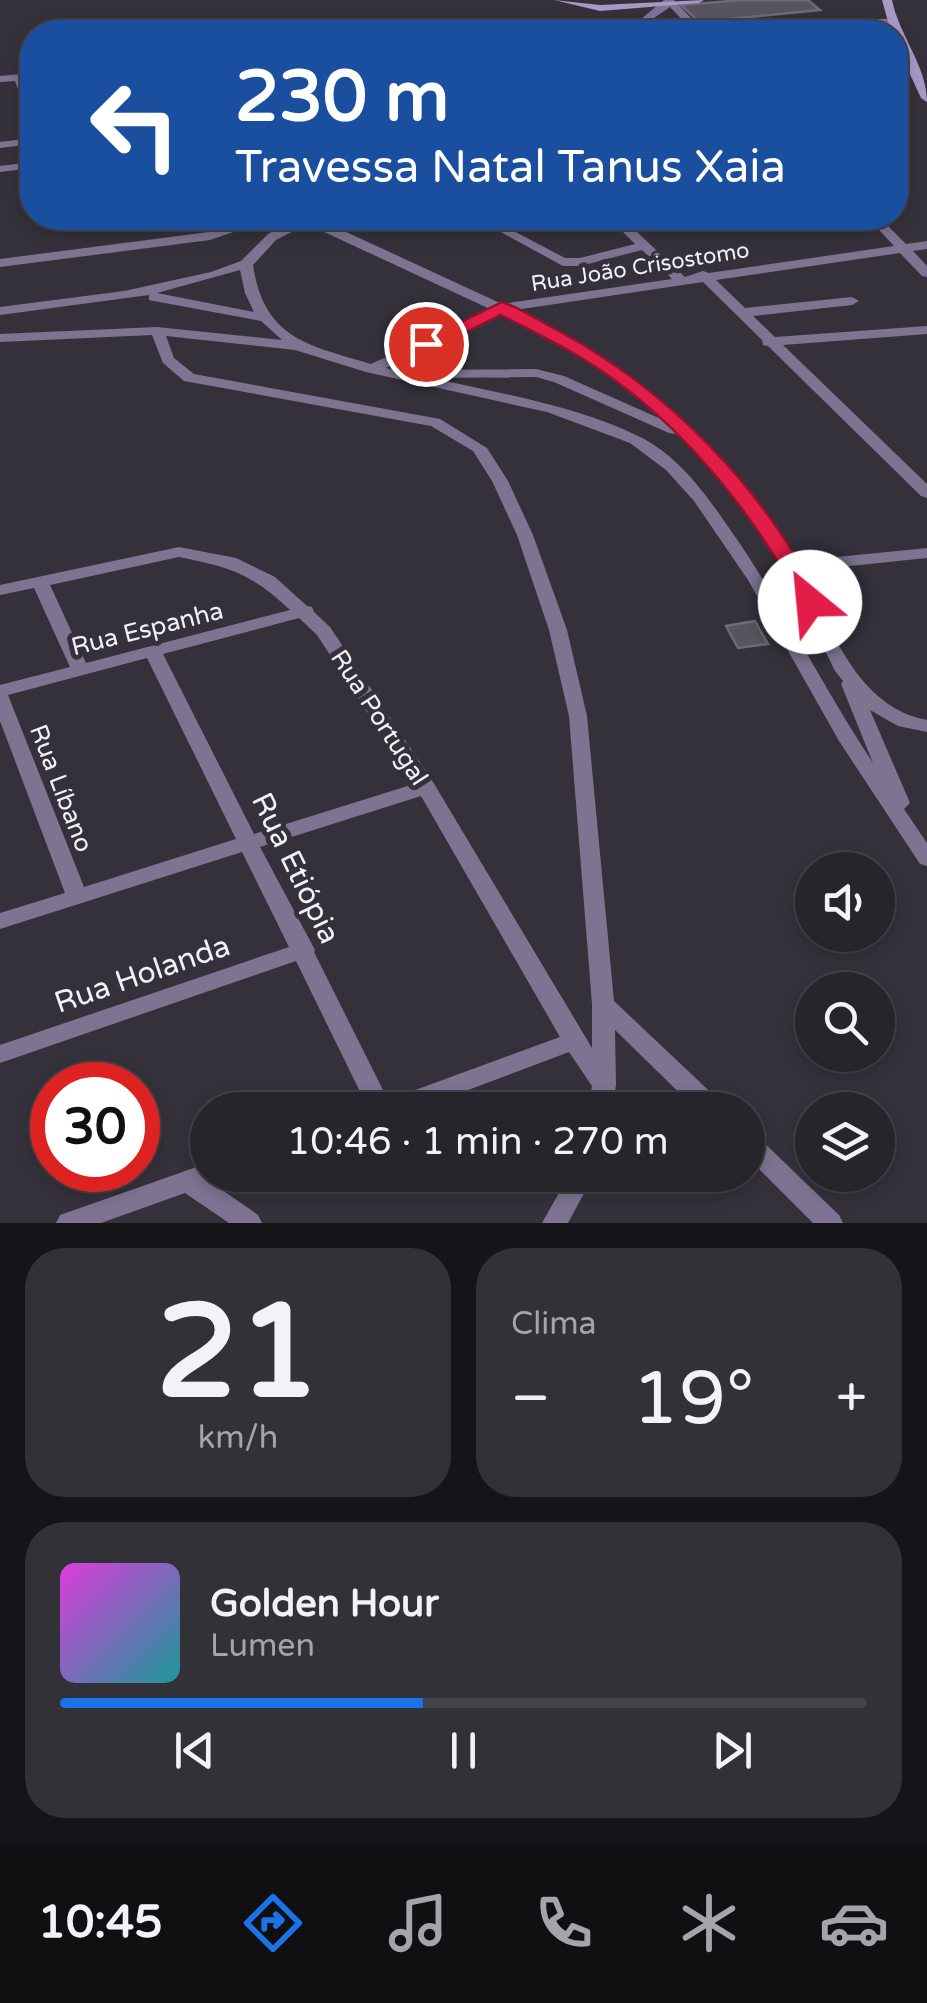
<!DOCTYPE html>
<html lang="pt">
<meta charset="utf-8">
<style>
body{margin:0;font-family:"Varela Round",sans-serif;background:#333138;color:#f1f3f6;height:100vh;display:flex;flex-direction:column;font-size:38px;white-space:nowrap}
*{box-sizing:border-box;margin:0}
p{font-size:32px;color:#a4a5a9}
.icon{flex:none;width:55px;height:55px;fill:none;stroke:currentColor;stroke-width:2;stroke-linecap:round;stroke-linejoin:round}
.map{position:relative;height:1223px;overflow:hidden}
.sheet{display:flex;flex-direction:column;gap:25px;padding:25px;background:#151418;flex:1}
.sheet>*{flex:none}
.top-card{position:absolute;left:20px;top:20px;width:888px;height:210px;border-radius:40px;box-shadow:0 5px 15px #0003,0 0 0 2px #434248;background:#1a4fa0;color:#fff;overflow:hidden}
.fabs{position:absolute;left:795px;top:852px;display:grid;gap:20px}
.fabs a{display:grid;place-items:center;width:100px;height:100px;border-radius:50%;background:#27252c;box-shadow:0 5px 15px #0003,0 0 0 2px #434248;font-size:50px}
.speed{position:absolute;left:30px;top:1062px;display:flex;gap:20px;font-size:50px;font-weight:700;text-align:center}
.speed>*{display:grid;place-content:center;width:130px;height:130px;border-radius:50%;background:#27252c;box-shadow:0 5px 15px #0003,0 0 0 2px #434248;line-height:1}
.speed .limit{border:15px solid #d22;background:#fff;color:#111}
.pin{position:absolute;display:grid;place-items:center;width:85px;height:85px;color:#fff;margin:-42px;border:5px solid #fff;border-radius:50%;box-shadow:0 2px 10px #0007}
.me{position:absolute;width:110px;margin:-55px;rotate:332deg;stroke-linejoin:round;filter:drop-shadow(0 0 8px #0008)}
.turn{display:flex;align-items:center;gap:35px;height:210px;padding:0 50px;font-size:45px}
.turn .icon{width:130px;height:130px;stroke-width:2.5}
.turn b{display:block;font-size:70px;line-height:85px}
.big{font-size:75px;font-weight:600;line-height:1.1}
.sheet .tile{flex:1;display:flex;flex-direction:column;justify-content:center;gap:15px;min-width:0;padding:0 35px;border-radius:40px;background:#333138}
.sheet .dial{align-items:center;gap:0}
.dial b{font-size:130px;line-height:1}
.song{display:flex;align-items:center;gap:30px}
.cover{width:120px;height:120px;border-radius:15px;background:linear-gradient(135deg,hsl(300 70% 55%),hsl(180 70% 35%))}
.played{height:10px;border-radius:5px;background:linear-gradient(90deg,#1a73e8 45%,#434248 45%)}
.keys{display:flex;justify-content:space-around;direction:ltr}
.heat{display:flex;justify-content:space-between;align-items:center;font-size:55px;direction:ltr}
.sheet .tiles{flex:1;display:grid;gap:25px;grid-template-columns:1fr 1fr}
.tile:last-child{grid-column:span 2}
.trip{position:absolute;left:190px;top:1092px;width:575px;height:100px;border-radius:50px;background:#27252c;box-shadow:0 5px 15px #0003,0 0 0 2px #434248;font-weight:600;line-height:100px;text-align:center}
.tab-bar{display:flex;height:160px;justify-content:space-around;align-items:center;background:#100f12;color:#a4a5a9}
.tab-bar .icon{width:70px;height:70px}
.tab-bar .selected{color:#1a73e8}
.tab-bar b{font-size:45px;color:#f1f3f6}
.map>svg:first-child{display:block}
</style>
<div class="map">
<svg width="927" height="1223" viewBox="0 0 927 1223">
<rect width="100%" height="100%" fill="#34313b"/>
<g fill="#58545f" stroke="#6e6b76" stroke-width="2.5">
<path d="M743,0H808L820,10L699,22L681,5Z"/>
<path d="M755,621L768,644L738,648L726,626Z"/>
</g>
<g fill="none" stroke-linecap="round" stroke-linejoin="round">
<path stroke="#7e7492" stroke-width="5" d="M699,32L891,21"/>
<g fill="#7e7492" fill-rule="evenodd">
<path d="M664,0H674L704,32H694L670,7L651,20L657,32H647L644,25L604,26L599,23L604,20L641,19Z"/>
<path d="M32,73V79L25,80L32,101V118L27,115L15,81L0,82V76Z"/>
<path d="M32,138V144L0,148V142Z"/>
<path d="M32,162V168L0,172V166Z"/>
<path d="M257,218H274L210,240L0,267V259L209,232Z"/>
<path d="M297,218H316L502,304L672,279L642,250L580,266H563L475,218H489L565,258H580L635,244L609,218H622L685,277L703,271L709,273L894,246L868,218H880L906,244L927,241V249L913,251L927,266V277L922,276L900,253L716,280L745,308L852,297L859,301L852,305L753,316L775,337L927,326V334L783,345L927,484V498L921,496L768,346L763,345L762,340L703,282L515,310C602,350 677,407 739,480C760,506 777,535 797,561L927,548V558L802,571C831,628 857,707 927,720V732L898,726L870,710L910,803L904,809L927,843V866L920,864L839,741L748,580L694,501L666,470L630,443L547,412L366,372L295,350L166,336L174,358L194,374L440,419L487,448L508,481L533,535L567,630L587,716L614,1001L722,1103L725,1110H697L615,1030L616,1085L612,1110H588L592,1086L569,1052L415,1110H369L296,961L0,1063V1045L289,947L242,852L0,929V913L65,893L0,721V685L70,667L34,588L0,595V585L179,547L236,558L275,577L307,606L312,607L314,612L330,627L433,782L592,1048V1004L569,716L549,630L517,535L492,481L473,451L431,426L184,381L163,363L152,335L0,342V334L157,327L282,340L261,321L154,301L149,300V295L0,315V307L124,291L211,272L241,261L268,234ZM307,224L490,309L371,364C308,345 264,339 253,265L276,240ZM240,270L245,293L254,312L157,293ZM501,314C560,341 612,374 661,419L564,376L536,369L427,370L422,371L421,376L386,368ZM536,377L554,382L669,433L677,434L728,488L784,567L835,671L843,681L841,684L873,763C822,686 782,603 729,528C705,493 678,455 638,436C574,405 501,394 432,378ZM179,557C230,567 252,574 290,610L86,663L50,585ZM299,618L317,635L414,784L254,834L163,654ZM147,658L236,839L84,887L8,695ZM421,796L560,1037L388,1100L314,952L315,950L260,847Z"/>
<path d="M748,1133L757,1136L839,1215L843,1223H813L748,1158Z"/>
<path d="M208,1163V1175H220L217,1182L212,1183L258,1215L262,1223H229L185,1193L101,1223H56L60,1215Z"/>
<path d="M569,1175H594L568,1223H542Z"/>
</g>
<g fill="#a898c8" fill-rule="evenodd">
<path d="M554,0L600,5L704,0L699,3L600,11Z"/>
<path d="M882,0H892C899,35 927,66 927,102L921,98L895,42V32H891Z"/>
</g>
</g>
<path fill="#e11d48" stroke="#92132f" stroke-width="2.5" d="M502,302C521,308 539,321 557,330C669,390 763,487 821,602L818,606H802C793,593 788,578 780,565C731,486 664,408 583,359C557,343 528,329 501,315L433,348L426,349L417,344Z"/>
<g text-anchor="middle" stroke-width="10" stroke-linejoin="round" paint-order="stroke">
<g font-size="22" fill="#f3f1f7" stroke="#34313b">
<text transform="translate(640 266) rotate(-9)" y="8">Rua João Crisostomo</text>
</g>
<g font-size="25" fill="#f3f1f7" stroke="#34313b">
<text transform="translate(147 628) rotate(-14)" y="9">Rua Espanha</text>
<text transform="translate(380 717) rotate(57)" y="9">Rua Portugal</text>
<text transform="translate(62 788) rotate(69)" y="9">Rua Líbano</text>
</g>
<g font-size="30" fill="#f3f1f7" stroke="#34313b">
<text transform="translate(296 868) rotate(64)" y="10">Rua Etiópia</text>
<text transform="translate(142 974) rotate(-19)" y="10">Rua Holanda</text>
</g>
</g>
</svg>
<div class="fabs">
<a><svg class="icon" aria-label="sound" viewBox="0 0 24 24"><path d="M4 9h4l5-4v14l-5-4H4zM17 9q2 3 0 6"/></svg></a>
<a><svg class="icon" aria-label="search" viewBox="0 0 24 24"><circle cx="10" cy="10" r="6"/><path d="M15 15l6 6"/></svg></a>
<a><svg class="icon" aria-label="layers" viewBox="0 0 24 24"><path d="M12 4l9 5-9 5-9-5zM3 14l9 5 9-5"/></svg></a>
</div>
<div class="speed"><div class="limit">30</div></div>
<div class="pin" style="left:426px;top:344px;background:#d93025"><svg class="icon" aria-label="arrive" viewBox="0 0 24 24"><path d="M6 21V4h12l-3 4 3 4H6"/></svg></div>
<svg class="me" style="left:810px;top:602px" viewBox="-20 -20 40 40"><circle r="19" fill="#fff"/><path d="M0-13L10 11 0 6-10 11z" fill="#e11d48"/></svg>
<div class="trip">10:46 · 1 min · 270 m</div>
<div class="top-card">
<div class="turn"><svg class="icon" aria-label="left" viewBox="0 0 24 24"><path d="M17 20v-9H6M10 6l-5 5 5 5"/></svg><div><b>230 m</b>Travessa Natal Tanus Xaia</div></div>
</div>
</div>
<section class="sheet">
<div class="tiles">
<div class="tile dial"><b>21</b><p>km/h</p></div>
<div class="tile"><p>Clima</p>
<div class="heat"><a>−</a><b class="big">19°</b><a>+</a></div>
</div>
<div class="tile">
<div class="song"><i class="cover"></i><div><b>Golden Hour</b><p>Lumen</p></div></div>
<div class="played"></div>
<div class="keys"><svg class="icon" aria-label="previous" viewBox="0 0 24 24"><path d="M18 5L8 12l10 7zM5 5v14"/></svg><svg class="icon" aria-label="pause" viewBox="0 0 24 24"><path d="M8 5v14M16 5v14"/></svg><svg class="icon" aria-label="next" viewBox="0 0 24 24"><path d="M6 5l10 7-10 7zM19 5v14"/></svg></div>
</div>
</div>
</section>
<nav class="tab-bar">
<b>10:45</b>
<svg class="icon selected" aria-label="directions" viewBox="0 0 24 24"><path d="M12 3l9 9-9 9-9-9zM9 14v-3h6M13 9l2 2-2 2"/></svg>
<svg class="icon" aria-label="music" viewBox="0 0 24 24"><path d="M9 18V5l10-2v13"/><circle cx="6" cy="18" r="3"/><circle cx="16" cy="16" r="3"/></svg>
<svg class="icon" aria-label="phone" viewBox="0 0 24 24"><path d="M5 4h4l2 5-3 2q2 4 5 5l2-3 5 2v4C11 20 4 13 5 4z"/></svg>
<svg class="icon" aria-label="climate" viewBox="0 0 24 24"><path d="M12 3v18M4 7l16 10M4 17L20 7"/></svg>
<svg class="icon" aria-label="car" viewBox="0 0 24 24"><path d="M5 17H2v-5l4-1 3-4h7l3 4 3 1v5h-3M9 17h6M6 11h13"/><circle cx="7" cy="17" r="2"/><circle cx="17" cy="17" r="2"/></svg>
</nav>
